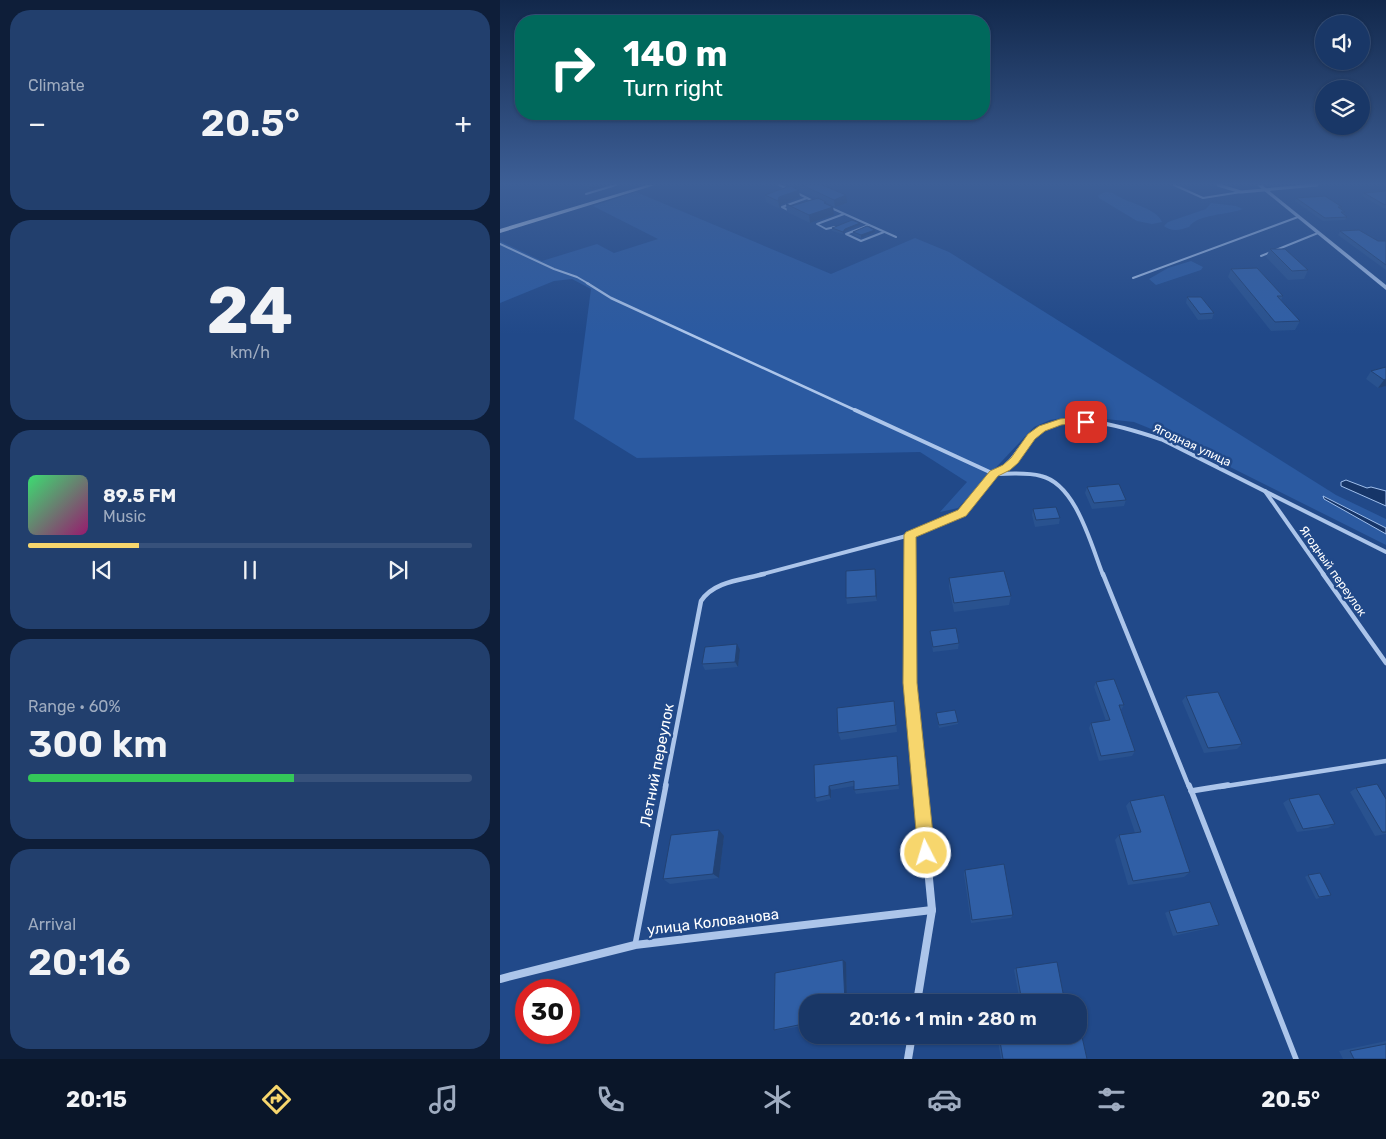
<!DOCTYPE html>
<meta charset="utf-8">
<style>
body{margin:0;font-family:Rubik,sans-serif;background:#223f6d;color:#f1f3f6;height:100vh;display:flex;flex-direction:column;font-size:19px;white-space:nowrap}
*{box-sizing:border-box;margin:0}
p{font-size:16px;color:#9facc0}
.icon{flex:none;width:28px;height:28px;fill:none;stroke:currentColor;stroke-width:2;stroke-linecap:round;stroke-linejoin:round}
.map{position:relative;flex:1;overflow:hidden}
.drawer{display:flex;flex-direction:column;gap:10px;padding:10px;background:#0e1e39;width:500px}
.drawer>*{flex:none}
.top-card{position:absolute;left:15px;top:15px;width:475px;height:105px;border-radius:20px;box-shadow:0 1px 4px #0004,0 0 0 1px #37517b;background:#00695c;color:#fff;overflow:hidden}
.buttons{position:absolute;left:815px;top:15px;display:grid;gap:10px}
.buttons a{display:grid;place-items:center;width:55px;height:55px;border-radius:50%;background:#193767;box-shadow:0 1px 4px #0004,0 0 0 1px #37517b;font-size:25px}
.speed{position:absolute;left:15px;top:979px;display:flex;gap:10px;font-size:25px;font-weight:700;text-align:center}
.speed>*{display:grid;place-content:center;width:65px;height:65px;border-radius:50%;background:#193767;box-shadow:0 1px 4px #0004,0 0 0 1px #37517b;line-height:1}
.speed .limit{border:8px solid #d22;background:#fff;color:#111}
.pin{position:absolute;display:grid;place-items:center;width:42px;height:42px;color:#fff;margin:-21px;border-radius:10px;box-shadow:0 2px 8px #0006}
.me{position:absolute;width:55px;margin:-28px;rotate:355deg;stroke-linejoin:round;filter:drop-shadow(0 0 4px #0008)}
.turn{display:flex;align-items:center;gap:18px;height:105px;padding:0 25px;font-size:22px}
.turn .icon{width:65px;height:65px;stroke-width:2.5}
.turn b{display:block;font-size:35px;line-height:42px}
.big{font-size:38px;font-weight:600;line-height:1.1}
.drawer .card{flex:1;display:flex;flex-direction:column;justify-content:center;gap:8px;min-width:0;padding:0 18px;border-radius:20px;background:#223f6d}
.drawer .dial{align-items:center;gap:0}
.dial b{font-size:65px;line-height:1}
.song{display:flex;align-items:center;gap:15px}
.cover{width:60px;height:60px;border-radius:8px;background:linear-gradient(135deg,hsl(140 70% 55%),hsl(320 70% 35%))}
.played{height:5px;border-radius:2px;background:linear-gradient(90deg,#f7d66d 25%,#37517b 25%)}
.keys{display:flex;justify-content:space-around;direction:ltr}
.heat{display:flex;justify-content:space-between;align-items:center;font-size:28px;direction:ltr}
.charge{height:8px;border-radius:4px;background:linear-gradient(90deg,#34c759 60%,#37517b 0)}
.trip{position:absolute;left:299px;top:994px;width:288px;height:50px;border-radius:20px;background:#193767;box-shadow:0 1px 4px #0004,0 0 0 1px #37517b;font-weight:600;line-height:50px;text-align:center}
.tab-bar{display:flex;height:80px;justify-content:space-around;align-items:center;background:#0a1629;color:#9facc0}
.tab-bar .icon{width:35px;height:35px}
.tab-bar .selected{color:#f7d66d}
.tab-bar b{font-size:22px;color:#f1f3f6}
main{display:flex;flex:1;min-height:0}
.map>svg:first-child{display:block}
</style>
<main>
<section class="drawer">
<div class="card"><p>Climate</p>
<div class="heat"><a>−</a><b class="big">20.5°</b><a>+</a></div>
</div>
<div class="card dial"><b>24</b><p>km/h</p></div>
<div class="card">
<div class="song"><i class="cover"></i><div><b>89.5 FM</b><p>Music</p></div></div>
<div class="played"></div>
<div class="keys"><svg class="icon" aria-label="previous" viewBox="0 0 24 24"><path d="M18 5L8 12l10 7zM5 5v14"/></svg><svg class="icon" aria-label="pause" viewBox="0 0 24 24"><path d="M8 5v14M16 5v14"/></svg><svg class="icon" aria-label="next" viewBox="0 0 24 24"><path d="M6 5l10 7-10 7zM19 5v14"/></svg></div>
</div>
<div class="card"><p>Range · 60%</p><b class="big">300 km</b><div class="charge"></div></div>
<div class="card"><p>Arrival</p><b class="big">20:16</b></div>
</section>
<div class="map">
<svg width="886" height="1059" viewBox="0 0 886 1059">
<rect width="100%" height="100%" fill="#214989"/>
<g fill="#2b5aa1">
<path d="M136,192L331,274L415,238L449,252L836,495L886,519V528L824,496L843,510L886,534V545L666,435L634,422L587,417H569L550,420L534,427L458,508L440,512L467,482L420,452L137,458L74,419L91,289L72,279L54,281L0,303V241L42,261L97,244L114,253L158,239L93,206Z"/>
<path d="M606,192L613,193C625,203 656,207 662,222L652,224L637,221L599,198L598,195Z"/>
<path d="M711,203L736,206L743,209C728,215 697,214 689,227C681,230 671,232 664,226L668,222L706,209Z"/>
<path d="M691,261L703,267L701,270L656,285L649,279L668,268Z"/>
</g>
<g fill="#163568" stroke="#a0bfec">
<path d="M846,480L867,488L871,487L886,491V506L841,486V482Z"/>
<path d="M823,496L886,528V534L824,499Z"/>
</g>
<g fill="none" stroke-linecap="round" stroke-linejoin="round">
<g stroke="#acc5ea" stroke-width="2">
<path d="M279,185L288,189"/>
<path d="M674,185L703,198L741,192"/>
<path d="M297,193L315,202"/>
<path d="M86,194L116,185"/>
<path d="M329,207L396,237"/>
<path d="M290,211L282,207L307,198"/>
<path d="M369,225L346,234L361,241L384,232"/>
<path d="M335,227L326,229L317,224L344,214"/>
<path d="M0,244L54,269L77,277L89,284"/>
<path d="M761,256L818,233"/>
<path d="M633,278L798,217"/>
</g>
<path stroke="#acc5ea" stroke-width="2.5" d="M87,283L111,298L357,411"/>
<g stroke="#acc5ea" stroke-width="4">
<path d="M355,410L494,474C514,462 516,450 531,436C563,406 627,428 663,440L886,552"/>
<path d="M765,491L824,575"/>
<path d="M259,575L410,535L462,513L494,474C509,474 526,472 541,476C576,484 591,545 603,575"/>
</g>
<g stroke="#acc5ea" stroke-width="4.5">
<path d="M603,574L689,787"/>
<path d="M823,574L886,663"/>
<path d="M165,787L201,601C214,581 242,580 264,574"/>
<path d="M720,787L886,761"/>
</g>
<g stroke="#acc5ea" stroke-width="5.5">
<path d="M689,785L796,1059"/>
<path d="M691,791L728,785"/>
<path d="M135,945L166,785"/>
</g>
<path stroke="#acc5ea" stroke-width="3" d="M718,185L741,192L817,185"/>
<path stroke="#acc5ea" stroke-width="5" d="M410,535V575"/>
<path stroke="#acc5ea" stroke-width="6" d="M410,574V683L420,787"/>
<g stroke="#acc5ea" stroke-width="8">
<path d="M0,979L135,945L432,910"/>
<path d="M417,1002L432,910L420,785"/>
<path d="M408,1059L412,1035"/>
</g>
<path fill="#acc5ea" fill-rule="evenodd" d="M757,185H762L886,285V290Z"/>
<path fill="#d7e4f8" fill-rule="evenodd" d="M147,185H155L0,233V229Z"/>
</g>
<g fill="#29528f">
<path d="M83,185H107L90,190Z"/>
<path d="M299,185H322L347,203L335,207L327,203V204L333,207L334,215L310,223L287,212L286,204L291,206L316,198L300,191Z"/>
<path d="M886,191V208H883L862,196L864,193Z"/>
<path d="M265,195L300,197L281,205L280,209L266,202Z"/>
<path d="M796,198L842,207L841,209L845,212L844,215L847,217L845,220L823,221L795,201Z"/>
<path d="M360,223V225L345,231L343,234L332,231V228Z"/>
<path d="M840,231L878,241H886V270L838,235Z"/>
<path d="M353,232H375L361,238L353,234Z"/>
<path d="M770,249L808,270L804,279L788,280L766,257Z"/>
<path d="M731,269L783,296L781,300L800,321L795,330L771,331L728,277Z"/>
<path d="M687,297L714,313L712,319L698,320L686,303Z"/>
<path d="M886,367V386L878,388L866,379L871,371Z"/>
<path d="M587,487L626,500L624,506L592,509L585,493Z"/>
<path d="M533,509L560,518L559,524L535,527L532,515Z"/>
<path d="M375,569L377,601L347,604L346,598Z"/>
<path d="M449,578L511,596L509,605L454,612L449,587Z"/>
<path d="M430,631L459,643L458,649L433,652Z"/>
<path d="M240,650L238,667L205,670L202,664Z"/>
<path d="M596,682L624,705L621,710L635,751L632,756L599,761L589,728L591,723L606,721L594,687Z"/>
<path d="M686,696L742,744L737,749L704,753L682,701Z"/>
<path d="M394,701L397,732L341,740L338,733Z"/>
<path d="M436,713L458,722V724L439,728Z"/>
<path d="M397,756L399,789L356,794L354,790V786L331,790V799L317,802L315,798L314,765Z"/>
<path d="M856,788L886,799V834L875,836L850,792Z"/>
<path d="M789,799L835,824L828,828L797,832L783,803Z"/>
<path d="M630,801L690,872L684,877L628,885L615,840L619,835L635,833L626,806Z"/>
<path d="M224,836L219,878L170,884L163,879Z"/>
<path d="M465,870L513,915L511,918L471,923L464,874Z"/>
<path d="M808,875L831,895L816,899L805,877Z"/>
<path d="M669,911L719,925L714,927L673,936L665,913Z"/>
<path d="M343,960L346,962L347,1002H308V1025L279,1030H274Z"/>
<path d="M516,968L564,998L540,1002H520L514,970Z"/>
<path d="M497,1035H578L587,1059H501Z"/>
<path d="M886,1041V1059H843L839,1051Z"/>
</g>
<g fill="#224274">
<path d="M96,185H107L90,190L89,187Z"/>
<path d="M299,190L300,197L281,205L280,209L278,201L279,197Z"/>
<path d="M346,195L347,203L335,207L334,200Z"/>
<path d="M326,202L327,209L333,207L334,215L310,223L309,215L324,203Z"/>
<path d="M360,223V225L345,231L343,234V232L345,229Z"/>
<path d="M375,230V232L361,238V235Z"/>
<path d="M886,379V386L878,388L884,380Z"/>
<path d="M375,569L376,575L377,601L376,596Z"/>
<path d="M237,644L240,650L238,667L235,662Z"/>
<path d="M329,786L331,790V799L329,795Z"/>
<path d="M219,830L224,836L219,878L213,874Z"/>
<path d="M343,960L346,962L347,1002H345Z"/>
</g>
<g fill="#305fa6" stroke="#224274">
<path d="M86,185H96L89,187Z"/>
<path d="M302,185H322L346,195L334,200Z"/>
<path d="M290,186L299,190L279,197L278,201L265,195Z"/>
<path d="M886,191V204L885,205L864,193Z"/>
<path d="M825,196L842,207H838L845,212H841L847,217L825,218L796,198Z"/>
<path d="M318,198L326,202L324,203L333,207L309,215L286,204L291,206Z"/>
<path d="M352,220L360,223L345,229L343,232L332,228Z"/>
<path d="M367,226L375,230L361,235L353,232Z"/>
<path d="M859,230L878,241H886V265L840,231Z"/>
<path d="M770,249H785L808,270L792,271Z"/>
<path d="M757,268L783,296H777L800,321L775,322L731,269Z"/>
<path d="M687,297H701L714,313L700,314Z"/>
<path d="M886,367V379L884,380L871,371Z"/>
<path d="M619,484L626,500L594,503L587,487Z"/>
<path d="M556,507L560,518L536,520L533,509Z"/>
<path d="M375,569L376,596L346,598V571Z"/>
<path d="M504,571L511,596L454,603L449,578Z"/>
<path d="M456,628L459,643L433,647L430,631Z"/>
<path d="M237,644L235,662L202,664L205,647Z"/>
<path d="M614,679L624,705H619L635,751L601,756L591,723L610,720L596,682Z"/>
<path d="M718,692L742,744L708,748L686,696Z"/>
<path d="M394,701L396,725L338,733L337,708Z"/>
<path d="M455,710L458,722L439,725L436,713Z"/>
<path d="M397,756L399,785L354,790V781L329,786V795L315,798L314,765Z"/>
<path d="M877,784L886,799V832H882L856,788Z"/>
<path d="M819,794L835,824L803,829L789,799Z"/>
<path d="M664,795L690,872L633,881L619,835L641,832L630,801Z"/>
<path d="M219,830L213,874L163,879L171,835Z"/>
<path d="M504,864L513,915L472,920L465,870Z"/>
<path d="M820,873L831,895L819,897L808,875Z"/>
<path d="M710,902L719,925L677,933L669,911Z"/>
<path d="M343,960L345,1002H308V1023L274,1030L275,973Z"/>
<path d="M557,962L564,998L536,1002H522L516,968Z"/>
<path d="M578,1019L587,1059H503L499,1035H578Z"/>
<path d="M886,1044V1059H854L850,1051Z"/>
</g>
<linearGradient id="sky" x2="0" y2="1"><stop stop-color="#12284b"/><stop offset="0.55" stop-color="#3d5f97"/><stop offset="1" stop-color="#3d5f97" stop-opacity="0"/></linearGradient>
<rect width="886" height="334" fill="url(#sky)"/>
<path fill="#f7d66d" stroke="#a18b47" d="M576,417L590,419L591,422L586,425L576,423L561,425L545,431L535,439L518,463L510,470L498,476L466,516L416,537L417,683L435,853L432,859L426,862L420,859L418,853L403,683L404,535L406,532L458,510L490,471L503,465L511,458L528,434L539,426L560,419Z"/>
<g text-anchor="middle" stroke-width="5" stroke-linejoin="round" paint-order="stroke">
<g font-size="12" fill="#fff" stroke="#214989">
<text transform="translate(692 445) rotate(25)" y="4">Ягодная улица</text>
<text transform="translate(833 571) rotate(55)" y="4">Ягодный переулок</text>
</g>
<g font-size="15" fill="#fff" stroke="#214989">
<text transform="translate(157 765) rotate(-79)" y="5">Летний переулок</text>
<text transform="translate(213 922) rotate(-7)" y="5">улица Колованова</text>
</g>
</g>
</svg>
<div class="buttons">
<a><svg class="icon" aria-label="sound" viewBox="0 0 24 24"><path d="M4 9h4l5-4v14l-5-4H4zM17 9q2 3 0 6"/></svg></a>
<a><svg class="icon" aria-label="layers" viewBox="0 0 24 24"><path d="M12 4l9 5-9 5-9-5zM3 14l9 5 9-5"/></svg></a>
</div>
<div class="speed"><div class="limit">30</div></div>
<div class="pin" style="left:586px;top:422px;background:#d93025"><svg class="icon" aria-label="arrive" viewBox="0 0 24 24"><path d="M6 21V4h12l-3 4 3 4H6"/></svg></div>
<svg class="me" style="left:426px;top:853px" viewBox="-20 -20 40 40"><circle r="17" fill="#f7d66d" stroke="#fff" stroke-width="3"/><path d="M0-11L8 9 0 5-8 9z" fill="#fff"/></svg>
<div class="trip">20:16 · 1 min · 280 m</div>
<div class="top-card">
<div class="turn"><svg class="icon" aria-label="right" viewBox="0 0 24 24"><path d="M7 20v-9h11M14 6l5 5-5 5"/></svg><div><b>140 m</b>Turn right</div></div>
</div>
</div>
</main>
<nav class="tab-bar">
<b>20:15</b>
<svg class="icon selected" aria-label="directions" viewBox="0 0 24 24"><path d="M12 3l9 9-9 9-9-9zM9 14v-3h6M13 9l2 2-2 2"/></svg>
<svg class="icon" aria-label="music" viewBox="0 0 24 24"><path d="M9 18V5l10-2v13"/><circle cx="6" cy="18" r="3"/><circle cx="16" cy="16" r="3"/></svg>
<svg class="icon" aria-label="phone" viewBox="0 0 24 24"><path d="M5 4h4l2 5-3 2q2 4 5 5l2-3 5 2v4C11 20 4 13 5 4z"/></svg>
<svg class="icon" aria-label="climate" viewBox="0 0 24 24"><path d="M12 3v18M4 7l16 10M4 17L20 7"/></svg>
<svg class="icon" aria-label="car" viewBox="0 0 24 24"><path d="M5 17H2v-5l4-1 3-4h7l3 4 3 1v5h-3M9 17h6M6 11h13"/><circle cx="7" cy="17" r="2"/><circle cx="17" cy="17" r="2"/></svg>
<svg class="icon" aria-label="filters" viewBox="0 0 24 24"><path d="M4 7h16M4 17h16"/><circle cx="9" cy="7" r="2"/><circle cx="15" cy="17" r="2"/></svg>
<b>20.5°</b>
</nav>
